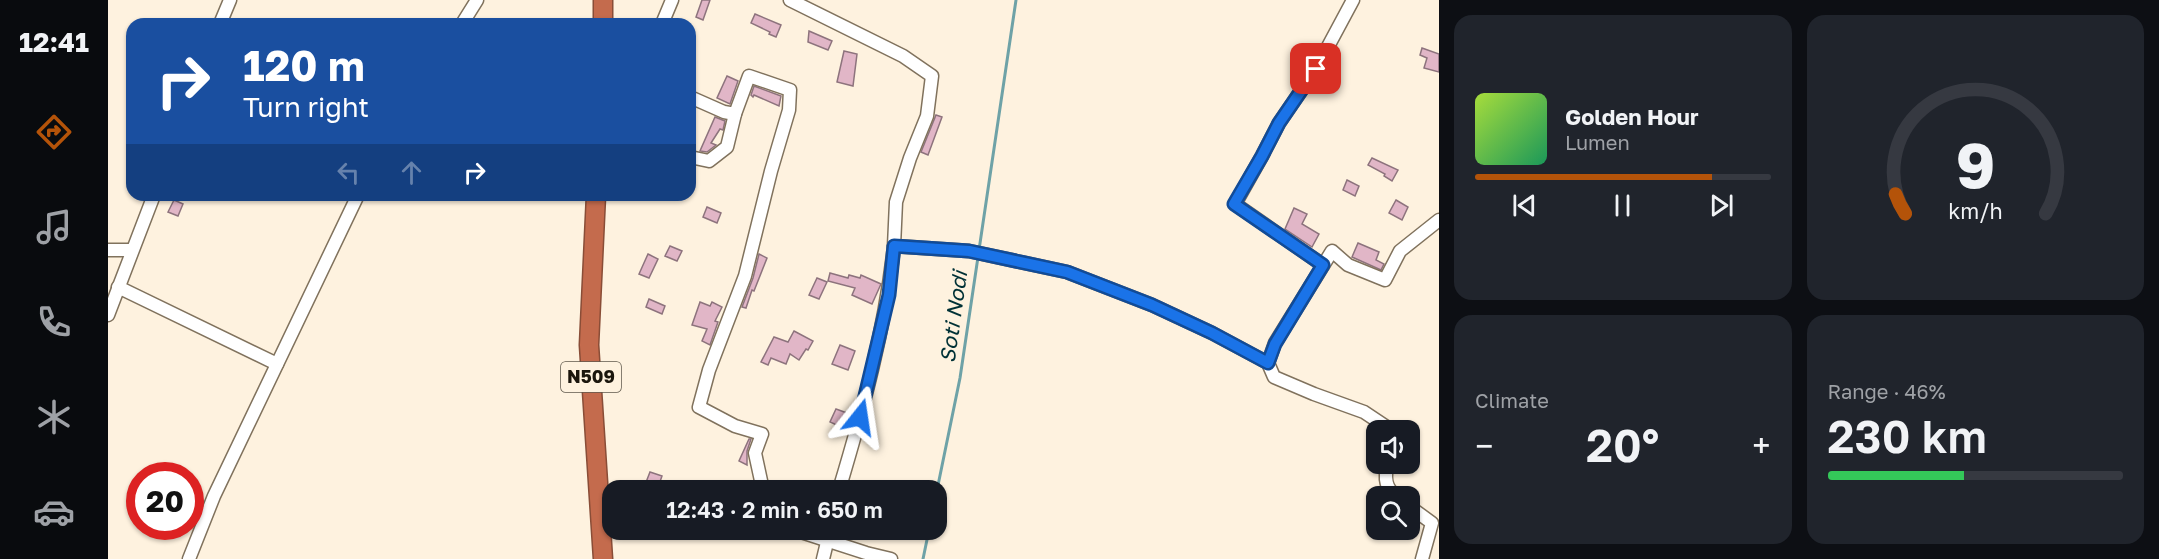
<!DOCTYPE html>
<meta charset="utf-8">
<style>
body{margin:0;font-family:"Golos Text",sans-serif;background:#20242c;color:#f1f3f6;height:100vh;display:flex;flex-direction:column;font-size:22px;white-space:nowrap}
*{box-sizing:border-box;margin:0}
p{font-size:20px;color:#9ea1a6}
.icon{flex:none;width:33px;height:33px;fill:none;stroke:currentColor;stroke-width:2;stroke-linecap:round;stroke-linejoin:round}
.map{position:relative;flex:1;overflow:hidden}
.drawer{display:flex;flex-direction:column;gap:15px;padding:15px;background:#0d0f14;width:720px}
.drawer>*{flex:none}
.guide{position:absolute;left:18px;top:18px;width:570px;height:183px;border-radius:18px;box-shadow:0 2px 4px #0004;background:#1a4fa0;color:#fff;overflow:hidden}
.controls{position:absolute;left:1258px;top:420px;display:grid;gap:12px}
.controls a{display:grid;place-items:center;width:54px;height:54px;border-radius:12px;background:#171b24;box-shadow:0 2px 4px #0004;font-size:30px}
.speed{position:absolute;left:18px;top:462px;display:flex;gap:12px;font-size:30px;font-weight:700;text-align:center}
.speed>*{display:grid;place-content:center;width:78px;height:78px;border-radius:50%;background:#171b24;box-shadow:0 2px 4px #0004;line-height:1}
.speed .limit{border:9px solid #d22;background:#fff;color:#111}
.pin{position:absolute;display:grid;place-items:center;width:51px;height:51px;color:#fff;margin:-26px;border-radius:12px;box-shadow:0 3px 9px #0006}
.me{position:absolute;width:66px;margin:-33px;rotate:15deg;stroke-linejoin:round;filter:drop-shadow(0 0 4px #0008)}
.turn{display:flex;align-items:center;gap:21px;height:126px;padding:0 18px;font-size:27px}
.turn .icon{width:78px;height:78px;stroke-width:2.5}
.turn b{display:block;font-size:42px;line-height:51px}
.lanes{display:flex;align-items:center;height:57px;padding:0 18px;background:#0003;justify-content:center;gap:30px;direction:ltr}
.lanes .off{opacity:.35}
.big{font-size:45px;font-weight:600;line-height:1.1}
.drawer .card{flex:1;display:flex;flex-direction:column;justify-content:center;gap:9px;min-width:0;padding:0 21px;border-radius:18px;background:#20242c}
.drawer .dial{align-items:center;gap:0}
.dial svg{height:156px;overflow:visible;fill:none;stroke:#363941;stroke-width:7;stroke-linecap:round;text-anchor:middle}
.dial text{fill:#f1f3f6;stroke:none}
.song{display:flex;align-items:center;gap:18px}
.cover{width:72px;height:72px;border-radius:9px;background:linear-gradient(135deg,hsl(80 70% 55%),hsl(150 70% 35%))}
.played{height:6px;border-radius:3px;background:linear-gradient(90deg,#b45309 80%,#363941 80%)}
.keys{display:flex;justify-content:space-around;direction:ltr}
.heat{display:flex;justify-content:space-between;align-items:center;font-size:33px;direction:ltr}
.charge{height:9px;border-radius:4px;background:linear-gradient(90deg,#34c759 46%,#363941 0)}
.drawer .tiles{flex:1;display:grid;gap:15px;grid-template-columns:repeat(2,1fr)}
.trip{position:absolute;left:494px;top:480px;width:345px;height:60px;border-radius:18px;background:#171b24;box-shadow:0 2px 4px #0004;font-weight:600;line-height:60px;text-align:center}
main{display:flex;flex:1;min-height:0}
.dock{display:flex;flex-direction:column;width:108px;justify-content:space-around;align-items:center;background:#090b0e;color:#9ea1a6}
.dock .icon{width:42px;height:42px}
.dock .on{color:#b45309}
.dock b{font-size:27px;color:#f1f3f6}
.map>svg:first-child{display:block}
</style>
<main>
<nav class="dock">
<b>12:41</b>
<svg class="icon on" aria-label="directions" viewBox="0 0 24 24"><path d="M12 3l9 9-9 9-9-9zM9 14v-3h6M13 9l2 2-2 2"/></svg>
<svg class="icon" aria-label="music" viewBox="0 0 24 24"><path d="M9 18V5l10-2v13"/><circle cx="6" cy="18" r="3"/><circle cx="16" cy="16" r="3"/></svg>
<svg class="icon" aria-label="phone" viewBox="0 0 24 24"><path d="M5 4h4l2 5-3 2q2 4 5 5l2-3 5 2v4C11 20 4 13 5 4z"/></svg>
<svg class="icon" aria-label="climate" viewBox="0 0 24 24"><path d="M12 3v18M4 7l16 10M4 17L20 7"/></svg>
<svg class="icon" aria-label="car" viewBox="0 0 24 24"><path d="M5 17H2v-5l4-1 3-4h7l3 4 3 1v5h-3M9 17h6M6 11h13"/><circle cx="7" cy="17" r="2"/><circle cx="17" cy="17" r="2"/></svg>
</nav>
<div class="map">
<svg width="1331" height="559" viewBox="0 0 1331 559">
<rect width="100%" height="100%" fill="#fef2df"/>
<g fill="none" stroke-linecap="round" stroke-linejoin="round">
<g stroke="#6ea2a7" stroke-width="3">
<path d="M871,250L908,0"/>
<path d="M828,495L852,378L870,257"/>
<path d="M815,559L821,530"/>
</g>
</g>
<g fill="#e1b6c7" stroke="#8d737d" stroke-width="1.5">
<path d="M594,0H602L595,20L588,17Z"/>
<path d="M647,14L673,25L668,37L661,34L662,32L643,23Z"/>
<path d="M701,31L724,41L720,50L700,42Z"/>
<path d="M1314,48L1331,54V72L1316,68L1319,58L1312,55Z"/>
<path d="M736,51L749,54L745,86L729,82Z"/>
<path d="M619,76L630,81L622,104L609,98Z"/>
<path d="M646,86L673,96L671,106L646,95L645,97L643,95Z"/>
<path d="M828,115L834,117L820,155L813,152Z"/>
<path d="M607,117L617,121L615,130L612,129L603,143L608,145L599,152L592,151Z"/>
<path d="M1264,158L1290,170L1284,181L1276,176L1277,174L1260,165Z"/>
<path d="M1239,180L1251,186L1247,196L1235,190Z"/>
<path d="M66,200L75,204L70,216L60,212Z"/>
<path d="M1288,200L1300,207L1294,220L1281,213Z"/>
<path d="M599,207L613,213L609,223L595,217Z"/>
<path d="M1186,208L1199,214L1194,224L1211,234L1204,247L1177,229Z"/>
<path d="M1250,243L1271,252L1268,260L1276,264L1273,270L1244,257Z"/>
<path d="M562,246L574,251L569,261L557,256Z"/>
<path d="M540,254L550,259L541,278L531,274Z"/>
<path d="M651,254L659,258L646,291L644,290L638,308L634,307L645,278Z"/>
<path d="M722,273L740,278L741,275L752,278L753,275L773,284L764,304L744,295L747,288L720,281Z"/>
<path d="M709,278L719,282L711,299L701,295Z"/>
<path d="M541,299L557,306L554,314L538,307Z"/>
<path d="M592,302L602,306L604,302L614,307L607,321L610,322L602,345L594,341L599,329L584,325Z"/>
<path d="M686,331L705,341L700,350L698,349L691,360L682,354L678,364L663,358L660,365L653,362L666,337L680,342Z"/>
<path d="M732,345L747,351L740,370L724,364Z"/>
<path d="M728,409L739,413L733,427L722,422Z"/>
<path d="M641,439H643L639,451V465L631,461Z"/>
<path d="M542,472L554,476L549,490H535Z"/>
</g>
<g fill="none" stroke-linecap="round" stroke-linejoin="round">
<g stroke="#80725d" stroke-width="15">
<g id="minor">
<path d="M682,0L795,56L824,76L819,116L802,158L788,202L786,246"/>
<path d="M112,24L122,0"/>
<path d="M354,24L369,0"/>
<path d="M554,24L564,0"/>
<path d="M582,97L616,112L627,114L641,76L682,90L681,110L663,171L637,276L601,370L591,407L627,426L654,434L647,453L655,490"/>
<path d="M582,157L601,161L619,147L627,114"/>
<path d="M0,250H24"/>
<path d="M1215,265L1127,204L1154,156L1171,123L1208,69L1245,0"/>
<path d="M10,287L169,364"/>
<path d="M0,315L46,195"/>
<path d="M1280,430V428L1256,412L1206,394L1166,377L1160,363L1167,343L1224,251L1240,265L1277,280L1292,251L1331,220"/>
<path d="M1280,464C1276,477 1277,488 1288,496"/>
<path d="M731,490C755,410 777,329 786,246L861,251L959,272L1044,305L1104,333L1160,363"/>
<path d="M1302,507L1324,523L1314,559"/>
<path d="M687,530L758,553L783,559"/>
<path d="M81,559L106,496L250,195"/>
<path d="M715,559L722,530"/>
</g>
</g>
<g stroke="#894d37" stroke-width="21">
<g id="highway">
<path d="M495,24V0"/>
<path d="M488,195L481,345L495,559"/>
</g>
</g>
<use href="#minor" stroke="#fff" stroke-width="12"/>
<use href="#highway" stroke="#c46b4d" stroke-width="18"/>
</g>
<g fill="none" stroke-linecap="round" stroke-linejoin="round">
<g stroke="#114b97" stroke-width="15">
<path id="route" d="M752,417L781,295L786,246L861,251L959,272L1044,305L1104,333L1160,363L1167,344L1215,265L1126,204L1154,156L1171,123L1208,69"/>
</g>
<use href="#route" stroke="#1a73e8" stroke-width="10"/>
</g>
<g text-anchor="middle" stroke-width="6" stroke-linejoin="round" paint-order="stroke">
<rect fill="#fef2df" stroke="#5f584c" stroke-width="1.5" x="453" y="362" width="60" height="30" rx="4.5"/>
<g font-size="18" font-weight="bold" fill="#1b160d">
<text x="483" y="383">N509</text>
</g>
<g font-size="21" font-style="italic" fill="#003136" stroke="#fef2df">
<text transform="translate(846 317) rotate(-82)" y="7">Soti Nodi</text>
</g>
</g>
</svg>
<div class="controls">
<a><svg class="icon" aria-label="sound" viewBox="0 0 24 24"><path d="M4 9h4l5-4v14l-5-4H4zM17 9q2 3 0 6"/></svg></a>
<a><svg class="icon" aria-label="search" viewBox="0 0 24 24"><circle cx="10" cy="10" r="6"/><path d="M15 15l6 6"/></svg></a>
</div>
<div class="speed"><div class="limit">20</div></div>
<div class="pin" style="left:1208px;top:69px;background:#d93025"><svg class="icon" aria-label="arrive" viewBox="0 0 24 24"><path d="M6 21V4h12l-3 4 3 4H6"/></svg></div>
<svg class="me" style="left:752px;top:417px" viewBox="-20 -20 40 40"><path d="M0-17L14 15 0 8-14 15z" fill="#1a73e8" stroke="#fff" stroke-width="4"/></svg>
<div class="trip">12:43 · 2 min · 650 m</div>
<div class="guide">
<div class="turn"><svg class="icon" aria-label="right" viewBox="0 0 24 24"><path d="M7 20v-9h11M14 6l5 5-5 5"/></svg><div><b>120 m</b>Turn right</div></div>
<div class="lanes"><svg class="icon off" aria-label="left" viewBox="0 0 24 24"><path d="M17 20v-9H6M10 6l-5 5 5 5"/></svg><svg class="icon off" aria-label="ahead" viewBox="0 0 24 24"><path d="M12 20V5M6 11l6-6 6 6"/></svg><svg class="icon" aria-label="right" viewBox="0 0 24 24"><path d="M7 20v-9h11M14 6l5 5-5 5"/></svg></div>
</div>
</div>
<section class="drawer">
<div class="tiles">
<div class="card">
<div class="song"><i class="cover"></i><div><b>Golden Hour</b><p>Lumen</p></div></div>
<div class="played"></div>
<div class="keys"><svg class="icon" aria-label="previous" viewBox="0 0 24 24"><path d="M18 5L8 12l10 7zM5 5v14"/></svg><svg class="icon" aria-label="pause" viewBox="0 0 24 24"><path d="M8 5v14M16 5v14"/></svg><svg class="icon" aria-label="next" viewBox="0 0 24 24"><path d="M6 5l10 7-10 7zM19 5v14"/></svg></div>
</div>
<div class="card dial"><svg viewBox="0 0 100 80">
<path d="M14 69A42 42 0 1 1 86 69"/>
<path d="M14 69A42 42 0 0 1 9 59" stroke="#b45309"/>
<text x="50" y="56" font-size="32" font-weight="700">9</text>
<text x="50" y="72" font-size="11">km/h</text>
</svg></div>
<div class="card"><p>Climate</p>
<div class="heat"><a>−</a><b class="big">20°</b><a>+</a></div>
</div>
<div class="card"><p>Range · 46%</p><b class="big">230 km</b><div class="charge"></div></div>
</div>
</section>
</main>
